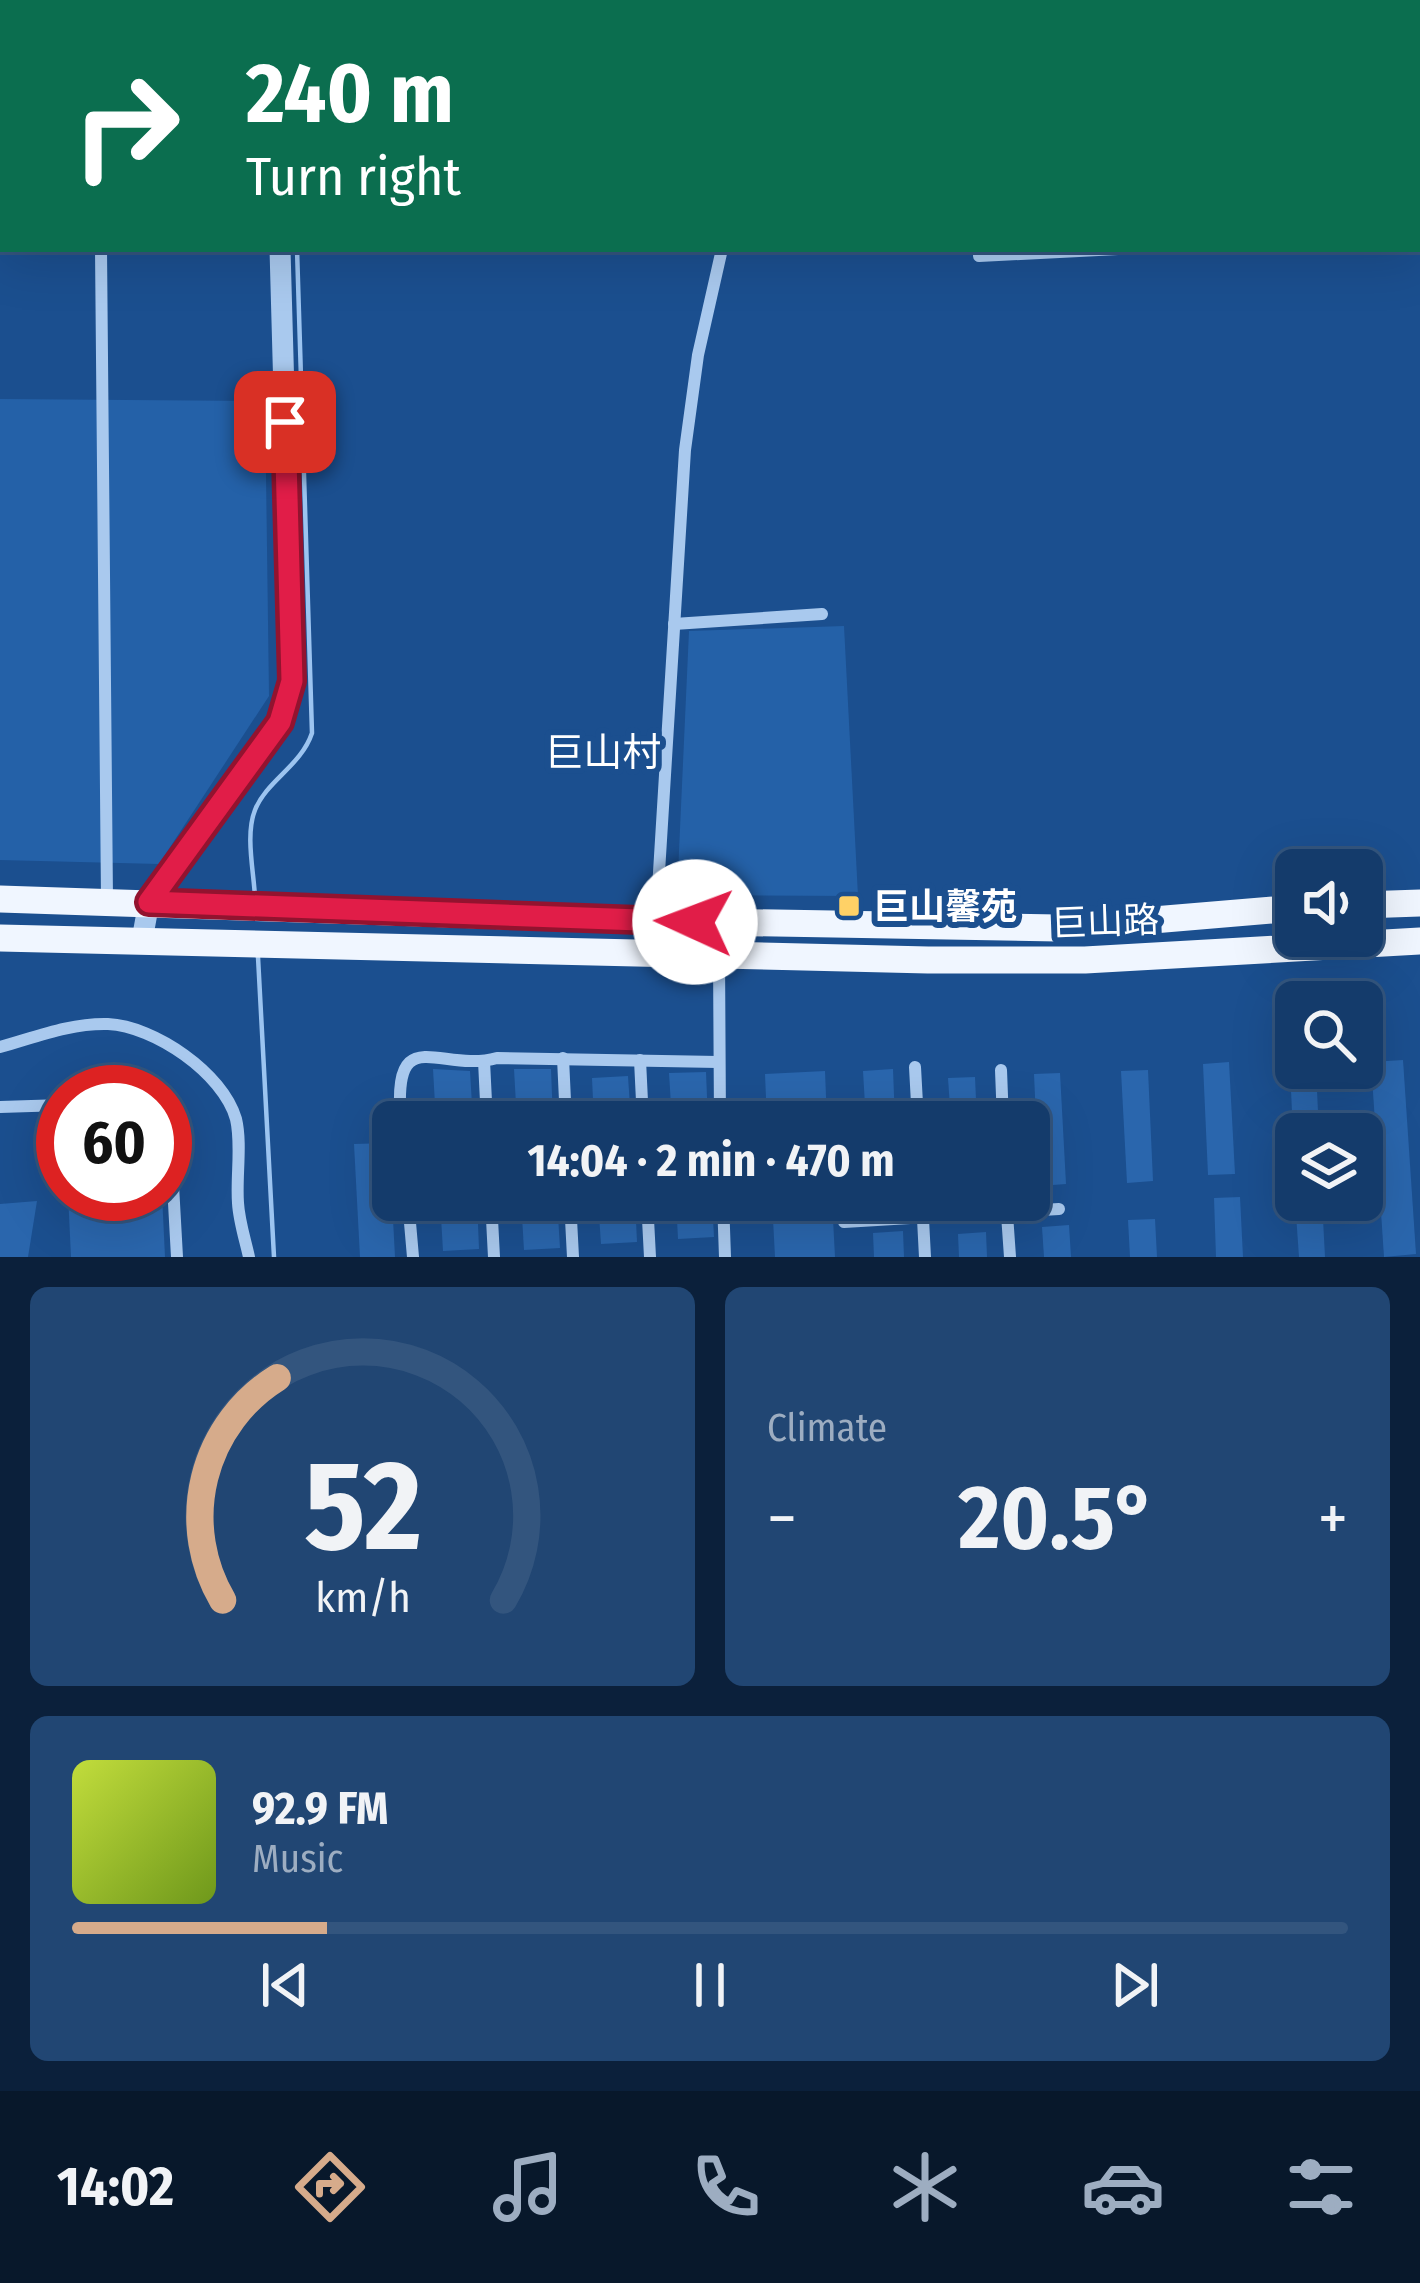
<!DOCTYPE html>
<meta charset="utf-8">
<style>
body{margin:0;font-family:"Fira Sans Condensed","Noto Sans SC",sans-serif;background:#214673;color:#f1f3f6;height:100vh;display:flex;flex-direction:column;font-size:45px;white-space:nowrap}
*{box-sizing:border-box;margin:0}
p{font-size:39px;color:#9dadc1}
.icon{flex:none;width:66px;height:66px;fill:none;stroke:currentColor;stroke-width:2;stroke-linecap:round;stroke-linejoin:round}
.map{position:relative;height:1257px;overflow:hidden}
.panel{display:flex;flex-direction:column;gap:30px;padding:30px;background:#0b203b;flex:1}
.panel>*{flex:none}
.hud{position:absolute;left:0px;top:0px;width:1422px;height:252px;box-shadow:0 12px 48px #0002,0 0 0 3px #33557e;background:#0b6e4f;color:#fff;overflow:hidden}
.fabs{position:absolute;left:1275px;top:849px;display:grid;gap:24px}
.fabs a{display:grid;place-items:center;width:108px;height:108px;border-radius:18px;background:#143b6b;box-shadow:0 12px 48px #0002,0 0 0 3px #33557e;font-size:60px}
.speed{position:absolute;left:36px;top:1065px;display:flex;gap:24px;font-size:60px;font-weight:700;text-align:center}
.speed>*{display:grid;place-content:center;width:156px;height:156px;border-radius:50%;background:#143b6b;box-shadow:0 12px 48px #0002,0 0 0 3px #33557e;line-height:1}
.speed .limit{border:18px solid #d22;background:#fff;color:#111}
.pin{position:absolute;display:grid;place-items:center;width:102px;height:102px;color:#fff;margin:-51px;border-radius:24px;box-shadow:0 6px 18px #0006}
.me{position:absolute;width:132px;margin:-66px;rotate:272deg;stroke-linejoin:round;filter:drop-shadow(0 0 9px #0008)}
.turn{display:flex;align-items:center;gap:42px;height:252px;padding:0 48px;font-size:54px}
.turn .icon{width:156px;height:156px;stroke-width:2.5}
.turn b{display:block;font-size:84px;line-height:102px}
.big{font-size:90px;font-weight:700;line-height:1.1}
.panel .tile{flex:1;display:flex;flex-direction:column;justify-content:center;gap:18px;min-width:0;padding:0 42px;border-radius:18px;background:#214673}
.panel .dial{align-items:center;gap:0}
.dial svg{height:312px;overflow:visible;fill:none;stroke:#33557e;stroke-width:7;stroke-linecap:round;text-anchor:middle}
.dial text{fill:#f1f3f6;stroke:none}
.song{display:flex;align-items:center;gap:36px}
.cover{width:144px;height:144px;border-radius:18px;background:linear-gradient(135deg,hsl(70 70% 55%),hsl(80 70% 35%))}
.played{height:12px;border-radius:6px;background:linear-gradient(90deg,#d6ab8b 20%,#33557e 20%)}
.keys{display:flex;justify-content:space-around;direction:ltr}
.heat{display:flex;justify-content:space-between;align-items:center;font-size:66px;direction:ltr}
.panel .tiles{flex:1;display:grid;gap:30px;grid-template-columns:1fr 1fr}
.tile:last-child{grid-column:span 2}
.trip{position:absolute;left:372px;top:1101px;width:678px;height:120px;border-radius:18px;background:#143b6b;box-shadow:0 12px 48px #0002,0 0 0 3px #33557e;font-weight:700;line-height:120px;text-align:center}
.tabs{display:flex;height:192px;justify-content:space-around;align-items:center;background:#08182b;color:#9dadc1}
.tabs .icon{width:84px;height:84px}
.tabs .on{color:#d6ab8b}
.tabs b{font-size:54px;color:#f1f3f6}
.map>svg:first-child{display:block}
</style>
<div class="map">
<svg width="1420" height="1257" viewBox="0 0 1420 1257">
<rect width="100%" height="100%" fill="#1b4f8f"/>
<g fill="#2461a8">
<path d="M0,399L265,401L269,696L159,864L0,860Z"/>
<path d="M844,626L858,896L677,895L689,631Z"/>
</g>
<g fill="none" stroke-linecap="round" stroke-linejoin="round">
<g stroke="#9cc4f0" stroke-width="4.5">
<path d="M289,0V3"/>
<path d="M255,898C254,872 245,835 255,810C267,780 301,766 312,733L297,249"/>
<path d="M258,957L274,1257"/>
</g>
</g>
<g fill="#2a66ad">
<path d="M1403,1060L1416,1254L1384,1257L1371,1062Z"/>
<path d="M1229,1062L1235,1174L1208,1175L1203,1064Z"/>
<path d="M1290,1068H1316L1319,1134H1293Z"/>
<path d="M433,1069L470,1071L473,1122H436Z"/>
<path d="M514,1069H551L553,1122H517Z"/>
<path d="M893,1069L895,1122H866L863,1071Z"/>
<path d="M1148,1070L1153,1181L1127,1183L1121,1071Z"/>
<path d="M825,1071L827,1122H767L765,1074Z"/>
<path d="M706,1072L708,1122H672L669,1073Z"/>
<path d="M1060,1073L1066,1184L1039,1186L1034,1074Z"/>
<path d="M628,1076L631,1122H594L592,1078Z"/>
<path d="M975,1077L977,1122H951L948,1078Z"/>
<path d="M389,1143L395,1257H360L354,1144Z"/>
<path d="M68,1194H162L165,1257H71Z"/>
<path d="M1240,1197L1243,1257H1216L1214,1198Z"/>
<path d="M440,1200H477L479,1249L443,1251Z"/>
<path d="M521,1200H557L560,1248L524,1250Z"/>
<path d="M598,1200H635L637,1242L601,1244Z"/>
<path d="M676,1200H712L714,1237L678,1239Z"/>
<path d="M772,1200H832L835,1257H775Z"/>
<path d="M1295,1200H1322L1325,1257H1299Z"/>
<path d="M37,1201L28,1257H0V1204Z"/>
<path d="M1155,1219L1157,1257H1130L1128,1220Z"/>
<path d="M1069,1225L1071,1257H1044L1042,1227Z"/>
<path d="M903,1231L904,1257H874L873,1233Z"/>
<path d="M986,1232L987,1257H959L958,1234Z"/>
</g>
<g fill="none" stroke-linecap="round" stroke-linejoin="round">
<g stroke="#a9c9ee" stroke-width="12">
<path d="M97,0V3"/>
<path d="M1243,0V3"/>
<path d="M588,3V0"/>
<path d="M830,3V0"/>
<path d="M1419,5H1420"/>
<path d="M1419,233H1420"/>
<path d="M101,249L107,900"/>
<path d="M979,256L1118,249"/>
<path d="M674,624L822,614"/>
<path d="M656,921L685,450L698,355L722,249"/>
<path d="M719,956L720,1122"/>
<path d="M0,1047C36,1037 70,1023 108,1024C154,1026 223,1073 236,1119C242,1144 236,1177 238,1203C239,1221 245,1239 249,1257"/>
<path d="M563,1058L566,1122"/>
<path d="M640,1060L643,1122"/>
<path d="M484,1061L487,1122"/>
<path d="M915,1067L918,1122"/>
<path d="M1001,1070L1003,1122"/>
<path d="M0,1107L63,1105"/>
<path d="M401,1122C392,1018 440,1074 497,1058L718,1062"/>
<path d="M165,1141L172,1167L177,1257"/>
<path d="M408,1200L413,1257"/>
<path d="M491,1200L494,1257"/>
<path d="M570,1200L573,1257"/>
<path d="M647,1200L650,1257"/>
<path d="M723,1200L725,1257"/>
<path d="M922,1200L925,1257"/>
<path d="M1006,1200L1010,1257"/>
<path d="M844,1222L1059,1209"/>
</g>
<g stroke="#a9c9ee" stroke-width="21">
<path d="M272,0L273,3"/>
<path d="M142,940L149,902L281,722L292,681L280,249"/>
</g>
<g stroke="#f0f6ff" stroke-width="27">
<path d="M0,899L656,921L1058,928L1296,908"/>
<path d="M1362,905L1420,903"/>
<path d="M0,938L928,960H1085L1420,941"/>
</g>
</g>
<g fill="none" stroke-linecap="round" stroke-linejoin="round">
<g stroke="#92132f" stroke-width="30">
<path id="route" d="M285,422L292,681L280,722L149,902L695,922"/>
</g>
<use href="#route" stroke="#e11d48" stroke-width="21"/>
</g>
<rect fill="#ffd166" stroke="#1b4f8f" stroke-width="4.5" x="837" y="894" width="24" height="24" rx="6"/>
<g text-anchor="middle" stroke-width="12" stroke-linejoin="round" paint-order="stroke">
<g font-size="36" font-weight="bold" fill="#fff" stroke="#1b4f8f" text-anchor="start">
<text x="873" y="919">巨山馨苑</text>
</g>
<g font-size="36" fill="#fff" stroke="#1b4f8f">
<text transform="translate(1105 921) rotate(-2)" y="13">巨山路</text>
</g>
<g font-size="39" fill="#fff" stroke="#1b4f8f">
<text x="603" y="766">巨山村</text>
</g>
</g>
</svg>
<div class="fabs">
<a><svg class="icon" aria-label="sound" viewBox="0 0 24 24"><path d="M4 9h4l5-4v14l-5-4H4zM17 9q2 3 0 6"/></svg></a>
<a><svg class="icon" aria-label="search" viewBox="0 0 24 24"><circle cx="10" cy="10" r="6"/><path d="M15 15l6 6"/></svg></a>
<a><svg class="icon" aria-label="layers" viewBox="0 0 24 24"><path d="M12 4l9 5-9 5-9-5zM3 14l9 5 9-5"/></svg></a>
</div>
<div class="speed"><div class="limit">60</div></div>
<div class="pin" style="left:285px;top:422px;background:#d93025"><svg class="icon" aria-label="arrive" viewBox="0 0 24 24"><path d="M6 21V4h12l-3 4 3 4H6"/></svg></div>
<svg class="me" style="left:695px;top:922px" viewBox="-20 -20 40 40"><circle r="19" fill="#fff"/><path d="M0-13L10 11 0 6-10 11z" fill="#e11d48"/></svg>
<div class="trip">14:04 · 2 min · 470 m</div>
<div class="hud">
<div class="turn"><svg class="icon" aria-label="right" viewBox="0 0 24 24"><path d="M7 20v-9h11M14 6l5 5-5 5"/></svg><div><b>240 m</b>Turn right</div></div>
</div>
</div>
<section class="panel">
<div class="tiles">
<div class="tile dial"><svg viewBox="0 0 100 80">
<path d="M14 69A42 42 0 1 1 86 69"/>
<path d="M14 69A42 42 0 0 1 28 12" stroke="#d6ab8b"/>
<text x="50" y="56" font-size="32" font-weight="700">52</text>
<text x="50" y="72" font-size="11">km/h</text>
</svg></div>
<div class="tile"><p>Climate</p>
<div class="heat"><a>−</a><b class="big">20.5°</b><a>+</a></div>
</div>
<div class="tile">
<div class="song"><i class="cover"></i><div><b>92.9 FM</b><p>Music</p></div></div>
<div class="played"></div>
<div class="keys"><svg class="icon" aria-label="previous" viewBox="0 0 24 24"><path d="M18 5L8 12l10 7zM5 5v14"/></svg><svg class="icon" aria-label="pause" viewBox="0 0 24 24"><path d="M8 5v14M16 5v14"/></svg><svg class="icon" aria-label="next" viewBox="0 0 24 24"><path d="M6 5l10 7-10 7zM19 5v14"/></svg></div>
</div>
</div>
</section>
<nav class="tabs">
<b>14:02</b>
<svg class="icon on" aria-label="directions" viewBox="0 0 24 24"><path d="M12 3l9 9-9 9-9-9zM9 14v-3h6M13 9l2 2-2 2"/></svg>
<svg class="icon" aria-label="music" viewBox="0 0 24 24"><path d="M9 18V5l10-2v13"/><circle cx="6" cy="18" r="3"/><circle cx="16" cy="16" r="3"/></svg>
<svg class="icon" aria-label="phone" viewBox="0 0 24 24"><path d="M5 4h4l2 5-3 2q2 4 5 5l2-3 5 2v4C11 20 4 13 5 4z"/></svg>
<svg class="icon" aria-label="climate" viewBox="0 0 24 24"><path d="M12 3v18M4 7l16 10M4 17L20 7"/></svg>
<svg class="icon" aria-label="car" viewBox="0 0 24 24"><path d="M5 17H2v-5l4-1 3-4h7l3 4 3 1v5h-3M9 17h6M6 11h13"/><circle cx="7" cy="17" r="2"/><circle cx="17" cy="17" r="2"/></svg>
<svg class="icon" aria-label="filters" viewBox="0 0 24 24"><path d="M4 7h16M4 17h16"/><circle cx="9" cy="7" r="2"/><circle cx="15" cy="17" r="2"/></svg>
</nav>
